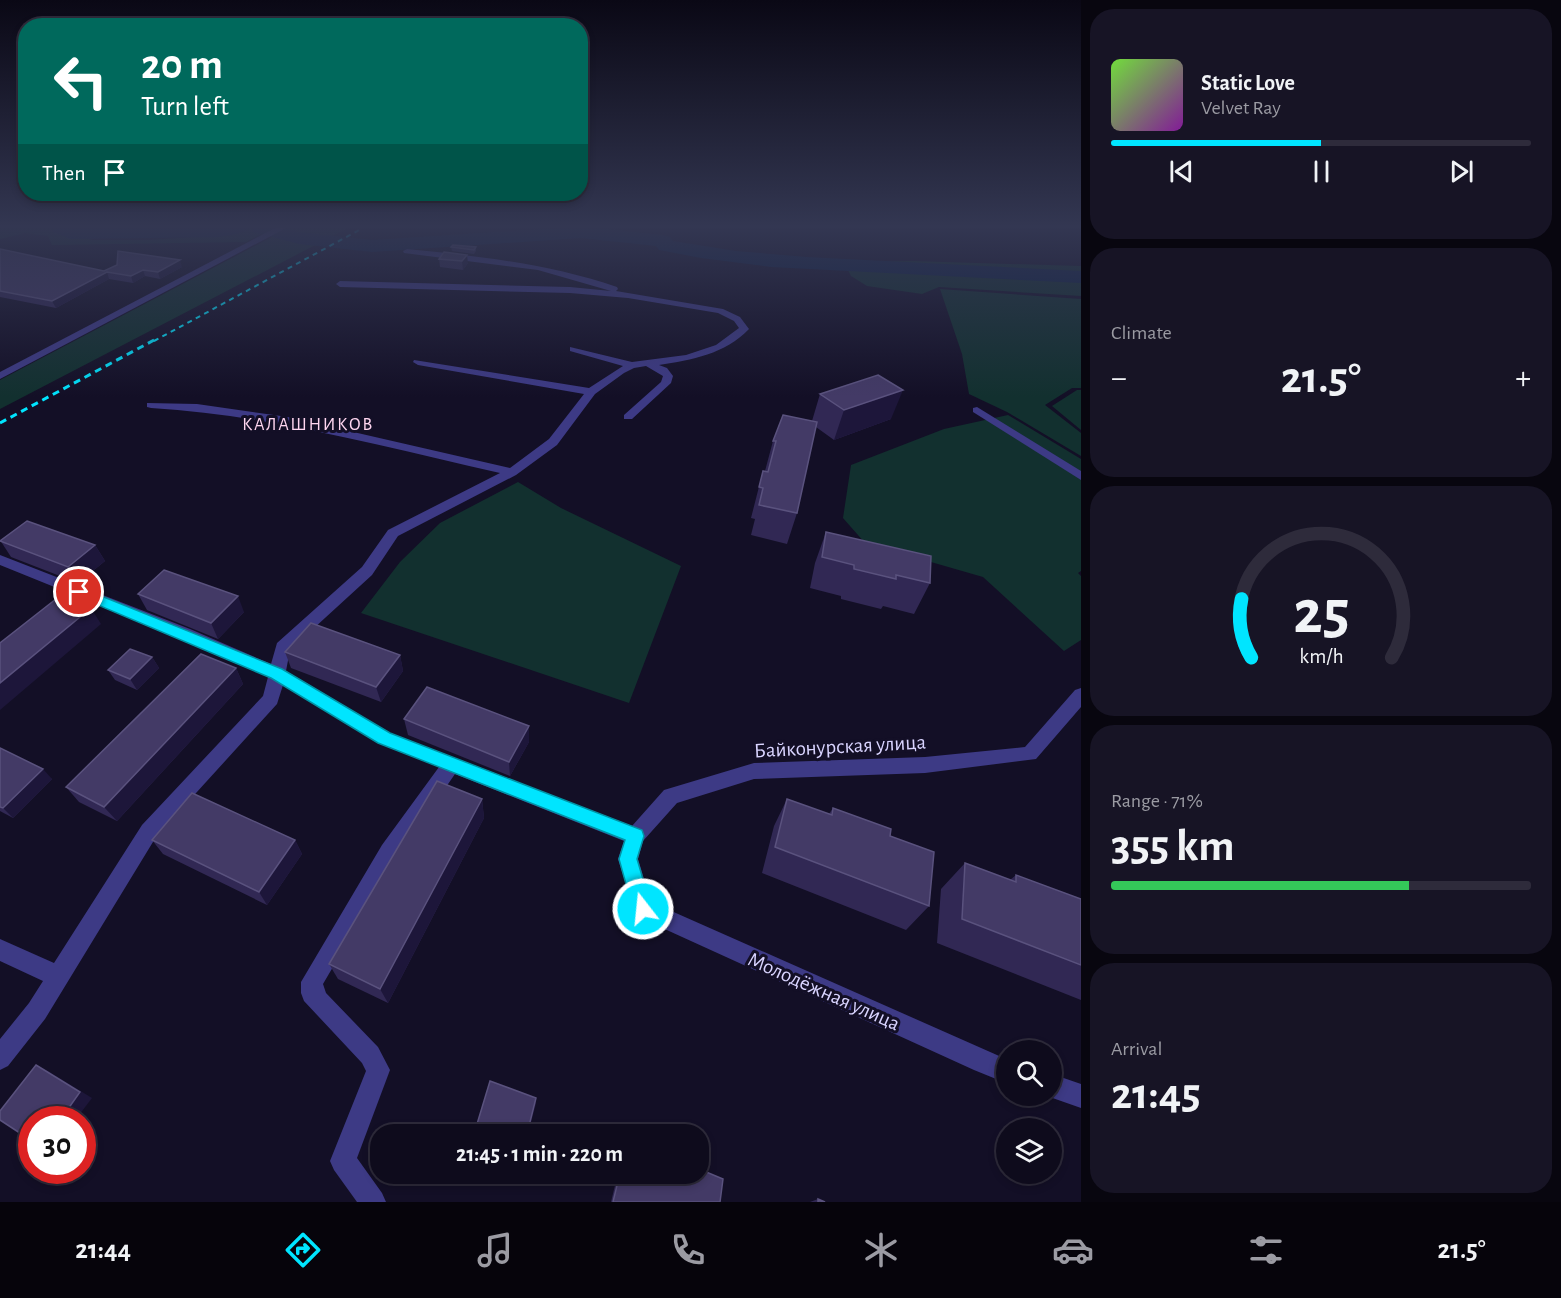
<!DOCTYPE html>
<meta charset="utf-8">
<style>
body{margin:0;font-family:"Alegreya Sans",sans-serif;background:#171425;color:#f1f3f6;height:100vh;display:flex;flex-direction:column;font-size:22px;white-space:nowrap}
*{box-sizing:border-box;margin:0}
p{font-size:20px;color:#9b9ba3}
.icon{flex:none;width:33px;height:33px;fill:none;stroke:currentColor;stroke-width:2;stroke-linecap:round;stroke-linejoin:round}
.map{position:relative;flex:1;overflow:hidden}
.side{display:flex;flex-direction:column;gap:9px;padding:9px;background:#08060f;width:480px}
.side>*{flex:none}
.guide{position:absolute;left:18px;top:18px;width:570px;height:183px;border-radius:24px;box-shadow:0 3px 9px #0003,0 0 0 2px #2e2b3b;background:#00695c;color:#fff;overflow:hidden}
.tools{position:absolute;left:996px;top:1040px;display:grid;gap:12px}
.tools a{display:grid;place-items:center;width:66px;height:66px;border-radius:50%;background:#0e0b1c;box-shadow:0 3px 9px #0003,0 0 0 2px #2e2b3b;font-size:30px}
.speed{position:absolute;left:18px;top:1106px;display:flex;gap:12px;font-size:30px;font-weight:700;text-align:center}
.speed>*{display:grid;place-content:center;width:78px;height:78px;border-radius:50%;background:#0e0b1c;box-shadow:0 3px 9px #0003,0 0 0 2px #2e2b3b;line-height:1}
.speed .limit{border:9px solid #d22;background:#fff;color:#111}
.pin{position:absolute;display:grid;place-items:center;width:51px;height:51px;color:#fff;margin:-26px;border:3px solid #fff;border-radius:50%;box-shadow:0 2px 6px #0007}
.me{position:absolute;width:66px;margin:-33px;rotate:344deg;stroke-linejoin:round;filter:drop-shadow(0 0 4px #0008)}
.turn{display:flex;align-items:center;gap:21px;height:126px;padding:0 24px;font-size:27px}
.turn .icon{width:78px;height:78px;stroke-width:2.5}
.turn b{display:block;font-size:42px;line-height:51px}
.then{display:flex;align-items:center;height:57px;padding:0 24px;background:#0003;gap:12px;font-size:22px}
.big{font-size:45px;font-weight:700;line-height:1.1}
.side .tile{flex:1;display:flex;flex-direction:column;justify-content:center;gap:9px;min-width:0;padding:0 21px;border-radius:24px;background:#171425}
.side .dial{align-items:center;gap:0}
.dial svg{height:156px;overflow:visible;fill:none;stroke:#2e2b3b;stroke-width:7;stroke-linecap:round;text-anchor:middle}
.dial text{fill:#f1f3f6;stroke:none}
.song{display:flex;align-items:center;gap:18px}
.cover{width:72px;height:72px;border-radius:9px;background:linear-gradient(135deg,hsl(100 70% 55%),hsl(290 70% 35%))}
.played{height:6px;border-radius:3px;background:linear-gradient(90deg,#00e5ff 50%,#2e2b3b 50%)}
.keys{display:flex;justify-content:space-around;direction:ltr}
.heat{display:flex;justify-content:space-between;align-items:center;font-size:33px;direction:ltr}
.charge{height:9px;border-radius:4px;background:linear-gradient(90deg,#34c759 71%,#2e2b3b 0)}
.trip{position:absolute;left:370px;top:1124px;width:339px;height:60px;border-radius:24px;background:#0e0b1c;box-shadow:0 3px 9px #0003,0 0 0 2px #2e2b3b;font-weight:700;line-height:60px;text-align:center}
.menu{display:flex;height:96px;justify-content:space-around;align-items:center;background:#06040b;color:#9b9ba3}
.menu .icon{width:42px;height:42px}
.menu .active{color:#00e5ff}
.menu b{font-size:27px;color:#f1f3f6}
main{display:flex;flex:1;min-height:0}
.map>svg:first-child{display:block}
</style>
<main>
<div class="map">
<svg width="1081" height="1202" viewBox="0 0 1081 1202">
<rect width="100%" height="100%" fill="#130f26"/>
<g fill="#12302f">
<path d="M0,228H56L53,231L93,240H149L237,234L250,228H273L246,242L52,245L48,236L25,233L0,239Z"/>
<path d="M289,228H348L0,409V380Z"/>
<path d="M913,261L1081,266V296L939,287L922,294L867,286L851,276L844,262Z"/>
<path d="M940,289L1081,299V388H1072L1045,405L1081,433V456L1007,412L969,394L962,354Z"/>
<path d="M1077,390H1081V430L1052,406Z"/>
<path d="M1008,415L1081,459V571L1078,573L1081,576V640L1064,651L983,577L865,543L843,518L851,465L944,429Z"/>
<path d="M518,482L561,508L681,566L629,703L361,613L400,562L440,523Z"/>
</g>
<path fill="#0a1f44" d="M56,228H250L237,234L218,237L70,239L52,231Z"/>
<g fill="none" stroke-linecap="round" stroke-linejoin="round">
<path fill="#0a1f44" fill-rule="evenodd" d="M251,228H284L299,232L372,240L558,228H599L663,235L670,237L673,241L736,251L807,257L1081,271V283L771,267L701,258L659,250L656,246L581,238L372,252L299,244L253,232Z"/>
<g fill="#3d3a85" fill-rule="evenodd">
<path d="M407,249C479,256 549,264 617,287L618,289L616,291L723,309L740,317L749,329C725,354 692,360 659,365L667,368L673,376L671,383L632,419H624V415L661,382L663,376L646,366L634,368L624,373L595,394L557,445L516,475L398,536L372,575L290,650L286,671L390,733L632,826L664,790L754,763L925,757L1025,747L1075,690L1081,688V707L1036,759L925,773L754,779L677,803L643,841L638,859L651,902L1006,1059V1083L974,1070L636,916L618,859L624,841L455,774L396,859L323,984L326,993L378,1047L390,1070L357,1158L382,1193L386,1202H357L334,1170L330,1161L366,1071L362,1063L304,1001L301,993V982L382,845L439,767L378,743L283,685L277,704L156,837L45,1019L8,1066L0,1070V1039L29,1003L43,981L0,961V939L54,963L142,825L263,696L268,677L178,637L0,565V555L190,629L271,664L277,643L362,567L388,530L500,473C384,447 270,415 151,408L147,407V403L197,404L288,417L510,468L549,439L584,394L418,365L413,362L414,360L589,388L623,366L570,351V347L632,362L686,355L716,345L739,328L734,321L718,313L628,298L570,293L340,287L336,284L340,281L570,287L611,291L538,270L404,253L403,251Z"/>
<path d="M977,407L1081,471V480L973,412V408Z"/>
<path d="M1052,1074L1081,1084V1108L1044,1095H1052Z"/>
</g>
<path fill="#3d3a85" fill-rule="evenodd" d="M275,228H286L0,379V372Z"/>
<path stroke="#00e5ff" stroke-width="2" stroke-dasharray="5 4.5" stroke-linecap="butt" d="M154,341L363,228"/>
<path stroke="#00e5ff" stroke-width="3" stroke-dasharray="7 5" stroke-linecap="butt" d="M0,423L156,339"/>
</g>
<g fill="#312854">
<path d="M451,247H476V251L474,254L452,251Z"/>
<path d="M0,249L104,271L182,267L160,279L145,276L133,283L109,279L56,308L0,297Z"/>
<path d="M444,252L468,263L463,270L440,267L439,259Z"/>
<path d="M820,394L891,419L834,440L816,427L797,513L787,544L751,535L755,519L751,518L763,471L768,472V471H765L773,441L812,421Z"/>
<path d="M826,532L930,583L914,614L883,606L881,609L841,599V596L810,588L815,563Z"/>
<path d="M0,540L95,545L105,561L78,583L11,557Z"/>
<path d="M138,594L244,612L218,639L147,610Z"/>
<path d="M285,652L400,655L403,671L381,702L291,668Z"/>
<path d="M152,657L159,668L137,690L115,680L108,670Z"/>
<path d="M236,668L243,684L117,821L79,802L66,787Z"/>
<path d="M404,719L529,726V742L510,776L408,735Z"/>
<path d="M0,748L52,779L13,818L0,811Z"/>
<path d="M482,799L484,818L388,1003L338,979L329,964Z"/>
<path d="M787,799L829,814L833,808L890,836L929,906L906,930L762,873L774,826Z"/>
<path d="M152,840H295L302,854L267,905L163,854Z"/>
<path d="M965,863L1010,880L1016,875L1081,899V1000L937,943L941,889Z"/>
<path d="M618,1173H699L720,1202H611Z"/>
<path d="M818,1199L825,1202H810Z"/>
</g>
<g fill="#1d163a">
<path d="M467,255L468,263L463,270L462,261Z"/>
<path d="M180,260L182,267L160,279L158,272Z"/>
<path d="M143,270L145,276L133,283L131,276Z"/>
<path d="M107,272L109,279L56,308L52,301Z"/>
<path d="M903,390L891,419L834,440L844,410Z"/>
<path d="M95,545L105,561L78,583L68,567Z"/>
<path d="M238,596L244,612L218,639L211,623Z"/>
<path d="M91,608L101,624L0,710V683Z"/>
<path d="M400,655L403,671L381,702L376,687Z"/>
<path d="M152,657L159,668L137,690L130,679Z"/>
<path d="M236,668L243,684L117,821L104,807Z"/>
<path d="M529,726V742L510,776L509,762Z"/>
<path d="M43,769L52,779L13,818L3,808Z"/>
<path d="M482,799L484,818L388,1003L380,989Z"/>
<path d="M295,840L302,854L267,905L259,892Z"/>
<path d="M36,1065L48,1071L92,1098L76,1119H61Z"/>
<path d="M536,1098V1104L528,1134H527Z"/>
</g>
<g fill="#433a66" stroke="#5a527e" stroke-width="1.5">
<path d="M453,245L476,247L474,250L451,247Z"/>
<path d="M0,249L104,271L117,265L118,251L180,260L158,272L143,270L131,276L107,272L52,301L0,291Z"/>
<path d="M444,252L467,255L462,261L439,259Z"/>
<path d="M878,375L903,390L844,410L820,394Z"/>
<path d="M783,415L817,422L797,513L759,505L763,488L759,487L763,471L768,472L776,441H773Z"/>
<path d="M27,521L95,545L68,567L0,541Z"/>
<path d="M826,532L931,556L930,583L896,575V579L854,569V565L822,557Z"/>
<path d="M164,570L238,596L211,623L138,594Z"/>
<path d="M61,595L91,608L0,683V643Z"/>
<path d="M311,623L400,655L376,687L285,652Z"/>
<path d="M130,649L152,657L130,679L108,670Z"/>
<path d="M201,654L236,668L104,807L66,787Z"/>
<path d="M427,687L529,726L509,762L404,719Z"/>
<path d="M0,748L43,769L3,808L0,807Z"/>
<path d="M437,781L482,799L380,989L329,964Z"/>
<path d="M192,793L295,840L259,892L152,840Z"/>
<path d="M787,799L832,815L833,808L891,829L890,836L934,852L929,906L775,847Z"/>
<path d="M965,863L1016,882V875L1081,899V965L962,919Z"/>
<path d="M36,1065L80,1092L61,1119H32V1141L0,1120V1111Z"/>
<path d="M490,1081L536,1098L527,1134H474Z"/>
<path d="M699,1169L723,1179L720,1202H613L620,1173H699Z"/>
<path d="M818,1199L825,1202H818Z"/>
</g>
<linearGradient id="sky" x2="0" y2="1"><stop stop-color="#0a0815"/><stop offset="0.57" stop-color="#333752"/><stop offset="1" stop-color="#333752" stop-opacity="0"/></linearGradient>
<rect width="1081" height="397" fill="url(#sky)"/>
<path fill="#00e5ff" stroke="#0095a6" stroke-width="1.5" d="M79,587L282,669L390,733L642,830L644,836L637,859L652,909L649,916L643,919L636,916L633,909L619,859L625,840L378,743L271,678L74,595L72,592L74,589Z"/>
<g text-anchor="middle" stroke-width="6" stroke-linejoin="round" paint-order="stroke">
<g font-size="18" letter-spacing="1.5" fill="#ffd6f0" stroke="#130f26">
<text x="308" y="430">КАЛАШНИКОВ</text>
</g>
<g font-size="21" fill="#d9d4ff" stroke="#130f26">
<text transform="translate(840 746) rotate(-3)" y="7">Байконурская улица</text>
<text transform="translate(824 991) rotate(24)" y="7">Молодёжная улица</text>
</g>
</g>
</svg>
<div class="tools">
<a><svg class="icon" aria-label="search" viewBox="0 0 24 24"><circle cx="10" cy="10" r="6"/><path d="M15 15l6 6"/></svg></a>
<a><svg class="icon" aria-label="layers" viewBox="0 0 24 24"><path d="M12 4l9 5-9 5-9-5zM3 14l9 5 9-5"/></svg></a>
</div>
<div class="speed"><div class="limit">30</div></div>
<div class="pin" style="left:79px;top:592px;background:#d93025"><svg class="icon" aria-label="arrive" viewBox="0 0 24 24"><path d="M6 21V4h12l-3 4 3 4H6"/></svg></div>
<svg class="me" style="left:643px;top:909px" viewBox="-20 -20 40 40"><circle r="17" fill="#00e5ff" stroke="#fff" stroke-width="3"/><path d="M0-11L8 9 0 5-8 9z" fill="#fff"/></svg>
<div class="trip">21:45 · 1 min · 220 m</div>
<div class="guide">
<div class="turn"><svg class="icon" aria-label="left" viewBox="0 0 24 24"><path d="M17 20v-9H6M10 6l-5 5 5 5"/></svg><div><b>20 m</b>Turn left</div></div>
<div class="then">Then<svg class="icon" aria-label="arrive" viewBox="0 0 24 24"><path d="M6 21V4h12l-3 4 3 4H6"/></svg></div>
</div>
</div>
<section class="side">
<div class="tile">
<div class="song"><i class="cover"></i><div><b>Static Love</b><p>Velvet Ray</p></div></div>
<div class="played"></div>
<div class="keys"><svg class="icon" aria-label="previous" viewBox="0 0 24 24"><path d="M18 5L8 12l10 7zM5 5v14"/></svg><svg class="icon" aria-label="pause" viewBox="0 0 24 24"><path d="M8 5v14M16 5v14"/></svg><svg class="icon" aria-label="next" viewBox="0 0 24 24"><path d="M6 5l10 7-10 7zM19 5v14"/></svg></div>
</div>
<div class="tile"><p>Climate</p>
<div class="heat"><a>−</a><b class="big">21.5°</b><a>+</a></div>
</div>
<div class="tile dial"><svg viewBox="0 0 100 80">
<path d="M14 69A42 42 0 1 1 86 69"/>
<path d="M14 69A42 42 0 0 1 9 39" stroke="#00e5ff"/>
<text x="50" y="56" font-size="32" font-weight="700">25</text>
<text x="50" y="72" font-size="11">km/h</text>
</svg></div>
<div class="tile"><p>Range · 71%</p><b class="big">355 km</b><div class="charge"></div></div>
<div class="tile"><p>Arrival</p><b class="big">21:45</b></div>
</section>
</main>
<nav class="menu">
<b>21:44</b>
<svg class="icon active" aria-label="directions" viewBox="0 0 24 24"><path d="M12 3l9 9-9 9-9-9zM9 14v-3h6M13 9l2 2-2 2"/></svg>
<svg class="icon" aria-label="music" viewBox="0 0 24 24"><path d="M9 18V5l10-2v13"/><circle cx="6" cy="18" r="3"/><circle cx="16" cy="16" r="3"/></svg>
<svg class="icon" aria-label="phone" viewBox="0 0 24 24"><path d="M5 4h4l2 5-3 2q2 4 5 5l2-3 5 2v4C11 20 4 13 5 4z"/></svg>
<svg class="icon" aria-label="climate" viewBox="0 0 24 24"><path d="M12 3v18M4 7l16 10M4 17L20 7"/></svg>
<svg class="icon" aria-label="car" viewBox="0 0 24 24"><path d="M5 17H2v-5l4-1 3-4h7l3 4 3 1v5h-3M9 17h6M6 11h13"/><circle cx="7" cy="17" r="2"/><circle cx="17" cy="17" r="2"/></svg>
<svg class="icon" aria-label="filters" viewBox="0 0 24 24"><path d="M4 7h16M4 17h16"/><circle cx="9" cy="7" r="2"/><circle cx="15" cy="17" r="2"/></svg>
<b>21.5°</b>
</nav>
